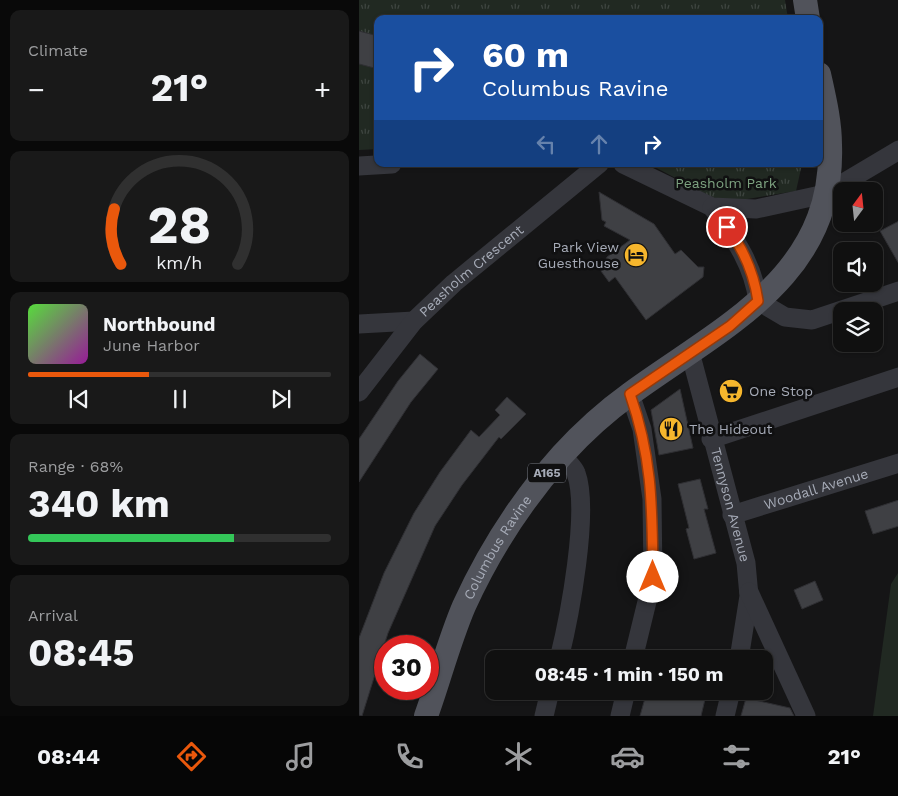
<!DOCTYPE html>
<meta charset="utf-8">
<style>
body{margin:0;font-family:"Work Sans",sans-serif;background:#191919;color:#f1f3f6;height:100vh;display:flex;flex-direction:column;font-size:19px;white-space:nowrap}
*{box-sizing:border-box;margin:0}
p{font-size:16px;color:#9c9d9f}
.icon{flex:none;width:28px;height:28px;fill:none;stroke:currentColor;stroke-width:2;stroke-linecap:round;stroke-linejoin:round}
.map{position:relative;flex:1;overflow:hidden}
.side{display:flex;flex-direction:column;gap:10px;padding:10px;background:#090909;width:359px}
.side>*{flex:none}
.guide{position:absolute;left:15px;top:15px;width:449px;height:152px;border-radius:10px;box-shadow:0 1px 4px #0004,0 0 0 1px #303030;background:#1a4fa0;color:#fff;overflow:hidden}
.needle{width:32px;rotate:15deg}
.buttons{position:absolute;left:474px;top:182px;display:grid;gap:10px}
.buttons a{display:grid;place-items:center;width:50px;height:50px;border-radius:10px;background:#101010;box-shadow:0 1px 4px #0004,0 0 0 1px #303030;font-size:25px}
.speed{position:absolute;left:15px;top:635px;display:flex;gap:10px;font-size:25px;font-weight:700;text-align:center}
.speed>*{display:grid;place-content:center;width:65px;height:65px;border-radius:50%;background:#101010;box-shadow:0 1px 4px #0004,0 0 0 1px #303030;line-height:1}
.speed .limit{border:8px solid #d22;background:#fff;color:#111}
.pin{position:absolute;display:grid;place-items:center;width:42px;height:42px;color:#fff;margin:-21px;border:2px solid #fff;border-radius:50%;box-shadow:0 1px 5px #0007}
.me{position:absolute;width:55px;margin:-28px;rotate:0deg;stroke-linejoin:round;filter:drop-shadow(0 0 4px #0008)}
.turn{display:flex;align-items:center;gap:18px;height:105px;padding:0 25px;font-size:22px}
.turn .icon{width:65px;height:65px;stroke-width:2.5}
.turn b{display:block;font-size:35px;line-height:42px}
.lanes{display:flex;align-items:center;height:48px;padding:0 25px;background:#0003;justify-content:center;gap:25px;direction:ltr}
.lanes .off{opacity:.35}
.big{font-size:38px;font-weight:700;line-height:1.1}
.side .widget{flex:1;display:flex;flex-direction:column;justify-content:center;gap:8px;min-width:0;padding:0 18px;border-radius:10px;background:#191919}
.side .dial{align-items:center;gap:0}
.dial svg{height:130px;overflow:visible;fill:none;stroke:#303030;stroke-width:7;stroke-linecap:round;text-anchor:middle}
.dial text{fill:#f1f3f6;stroke:none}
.song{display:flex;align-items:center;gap:15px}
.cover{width:60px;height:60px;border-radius:8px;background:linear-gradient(135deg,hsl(110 70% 55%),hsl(300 70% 35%))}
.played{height:5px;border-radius:2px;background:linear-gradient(90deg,#ea580c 40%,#303030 40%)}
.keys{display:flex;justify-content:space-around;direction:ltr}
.heat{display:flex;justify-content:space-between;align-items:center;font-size:28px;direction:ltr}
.charge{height:8px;border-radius:4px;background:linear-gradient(90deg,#34c759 68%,#303030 0)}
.trip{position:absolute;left:126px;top:650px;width:288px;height:50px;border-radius:10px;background:#101010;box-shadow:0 1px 4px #0004,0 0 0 1px #303030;font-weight:700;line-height:50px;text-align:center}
.tab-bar{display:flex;height:80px;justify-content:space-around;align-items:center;background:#060606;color:#9c9d9f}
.tab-bar .icon{width:35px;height:35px}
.tab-bar .active{color:#ea580c}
.tab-bar b{font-size:22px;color:#f1f3f6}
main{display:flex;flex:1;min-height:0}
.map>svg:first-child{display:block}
</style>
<main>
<section class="side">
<div class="widget"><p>Climate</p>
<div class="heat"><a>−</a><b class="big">21°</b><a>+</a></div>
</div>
<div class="widget dial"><svg viewBox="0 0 100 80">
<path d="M14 69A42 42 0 1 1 86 69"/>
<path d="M14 69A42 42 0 0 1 10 35" stroke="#ea580c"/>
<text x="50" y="56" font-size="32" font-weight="700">28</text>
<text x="50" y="72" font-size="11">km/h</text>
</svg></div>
<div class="widget">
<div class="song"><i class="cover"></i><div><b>Northbound</b><p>June Harbor</p></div></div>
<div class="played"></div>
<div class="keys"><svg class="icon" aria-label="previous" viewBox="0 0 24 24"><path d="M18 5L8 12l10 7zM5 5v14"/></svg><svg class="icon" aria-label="pause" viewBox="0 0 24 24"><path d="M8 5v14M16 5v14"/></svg><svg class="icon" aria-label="next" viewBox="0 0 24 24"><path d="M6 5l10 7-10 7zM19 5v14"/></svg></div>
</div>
<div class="widget"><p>Range · 68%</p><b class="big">340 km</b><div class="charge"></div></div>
<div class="widget"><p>Arrival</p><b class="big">08:45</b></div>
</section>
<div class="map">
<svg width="540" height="716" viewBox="0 0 540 716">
<defs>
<pattern id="grass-tufts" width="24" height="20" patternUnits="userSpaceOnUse" patternTransform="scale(1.25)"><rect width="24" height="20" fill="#212922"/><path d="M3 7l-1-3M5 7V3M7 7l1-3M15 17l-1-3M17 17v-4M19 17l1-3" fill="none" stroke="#3e4540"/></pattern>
</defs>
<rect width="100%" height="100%" fill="#151516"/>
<g fill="url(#grass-tufts)">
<path d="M0,0H426L429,19H19V149L0,150Z"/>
<path d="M290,164H443L437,191L364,203Z"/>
</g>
<path fill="#212922" d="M539,573V716H514L532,584Z"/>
<g fill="#3f4044" stroke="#2f2f33">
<path d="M0,31L19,36V69L0,64Z"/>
<path d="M240,192L295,224L316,254L322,250L339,267H345L344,277L287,320L256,277L250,282L242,271L248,257L271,240L245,226L247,222L243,220Z"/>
<path d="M540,221V264L521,231Z"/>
<path d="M61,354L79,369L52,402L0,482V439L39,381Z"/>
<path d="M321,389L334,448L300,455L292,410Z"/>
<path d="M148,397L167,414L142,439L140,437L103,485L76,526L29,633L3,716L0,715V638L25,573L55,513L81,472L112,430L120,437L141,415L136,410Z"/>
<path d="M341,479L349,509H345L357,553L335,559L327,529L330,528L319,484Z"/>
<path d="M540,500V526L514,534L506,511Z"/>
<path d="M456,581L464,600L443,609L435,590Z"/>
<path d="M288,691H348L342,716H281Z"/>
<path d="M387,698L431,708L435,716H382Z"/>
</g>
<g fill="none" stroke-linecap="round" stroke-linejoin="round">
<g stroke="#35363c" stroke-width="19">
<path d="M264,164L353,207L397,209L466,194L540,150"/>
<path d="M0,166L33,164"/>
<path d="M353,207C375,238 394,263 399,301L426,317L453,320L540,291"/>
<path d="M0,324L55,321"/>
<path id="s1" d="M331,352L387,563L390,596L380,659"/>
<path id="s2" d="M0,392L55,321L95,283L240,164"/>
<path d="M271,394L283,429L293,499L294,577L274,659"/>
<path d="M352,439L540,377"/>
<path id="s3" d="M373,515L540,463"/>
<path d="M390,592L447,716"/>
<path d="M200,659C210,619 231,511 217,473C215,467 207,461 203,455"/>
<path d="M185,716L191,691"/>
<path d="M261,716L267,691"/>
<path d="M366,716L372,691"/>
</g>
<g stroke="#51535b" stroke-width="24">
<path d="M446,0L449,19"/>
<path id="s4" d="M67,716C80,680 90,641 105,606C130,551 163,500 203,455C224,432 246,412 271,394C361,328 476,277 471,145C471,121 465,97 460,74"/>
</g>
</g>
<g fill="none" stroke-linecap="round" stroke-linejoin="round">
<g stroke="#983908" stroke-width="12">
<path id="route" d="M294,577C293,508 294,460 271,394L371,326L399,301C395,273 385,250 368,227"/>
</g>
<use href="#route" stroke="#ea580c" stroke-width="9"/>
</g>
<defs>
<g id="hotel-disc" transform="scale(1.25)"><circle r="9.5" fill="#f6b62d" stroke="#101011"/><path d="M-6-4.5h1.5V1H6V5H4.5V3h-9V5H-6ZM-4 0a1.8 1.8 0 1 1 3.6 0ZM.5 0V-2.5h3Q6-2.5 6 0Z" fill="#111"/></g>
<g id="supermarket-disc" transform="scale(1.25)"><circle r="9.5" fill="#f6b62d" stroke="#101011"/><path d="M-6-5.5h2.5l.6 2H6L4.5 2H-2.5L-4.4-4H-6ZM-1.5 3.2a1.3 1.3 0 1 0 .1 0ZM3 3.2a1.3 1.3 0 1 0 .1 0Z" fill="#111"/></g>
<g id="restaurant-disc" transform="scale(1.25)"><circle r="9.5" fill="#f6b62d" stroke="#101011"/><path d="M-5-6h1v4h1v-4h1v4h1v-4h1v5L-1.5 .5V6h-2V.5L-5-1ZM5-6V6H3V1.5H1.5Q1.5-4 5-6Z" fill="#111"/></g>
</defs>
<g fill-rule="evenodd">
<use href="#hotel-disc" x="277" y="255"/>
<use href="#supermarket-disc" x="372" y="391"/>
<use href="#restaurant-disc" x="312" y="429"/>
</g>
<g text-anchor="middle" stroke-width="5" stroke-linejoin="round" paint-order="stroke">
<rect fill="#101011" stroke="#797c85" stroke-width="1" x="169" y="463.5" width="38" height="19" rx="4"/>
<g font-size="12" font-weight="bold" fill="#a6abb7">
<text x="188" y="477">A165</text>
</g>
<g font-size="14" fill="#7da280" stroke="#101011">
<text x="367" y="188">Peasholm Park</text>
</g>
<g font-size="14" fill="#a6abb7" stroke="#101011" text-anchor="start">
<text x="260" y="252" text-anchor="end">Park View<tspan x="260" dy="16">Guesthouse</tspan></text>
<text x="390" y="396">One Stop</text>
<text x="330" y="434">The Hideout</text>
</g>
<g font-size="14" fill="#a6abb7" stroke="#101011">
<text dy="5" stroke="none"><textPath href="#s2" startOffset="166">Peasholm Crescent</textPath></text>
<text dy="5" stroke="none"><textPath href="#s3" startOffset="88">Woodall Avenue</textPath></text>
<text dy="5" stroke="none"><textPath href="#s1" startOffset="158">Tennyson Avenue</textPath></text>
<text dy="5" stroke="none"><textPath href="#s4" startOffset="184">Columbus Ravine</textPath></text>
</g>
</g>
</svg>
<div class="buttons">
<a><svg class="needle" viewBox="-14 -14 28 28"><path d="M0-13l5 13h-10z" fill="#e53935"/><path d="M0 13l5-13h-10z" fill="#9c9d9f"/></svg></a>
<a><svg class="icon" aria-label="sound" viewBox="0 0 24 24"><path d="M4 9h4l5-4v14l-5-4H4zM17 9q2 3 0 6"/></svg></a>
<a><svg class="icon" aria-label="layers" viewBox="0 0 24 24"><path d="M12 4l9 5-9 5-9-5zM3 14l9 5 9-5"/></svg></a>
</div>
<div class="speed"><div class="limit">30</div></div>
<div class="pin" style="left:368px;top:227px;background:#d93025"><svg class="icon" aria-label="arrive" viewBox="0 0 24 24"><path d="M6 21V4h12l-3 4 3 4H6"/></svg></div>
<svg class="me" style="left:294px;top:577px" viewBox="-20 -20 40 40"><circle r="19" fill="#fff"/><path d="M0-13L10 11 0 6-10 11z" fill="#ea580c"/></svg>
<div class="trip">08:45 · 1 min · 150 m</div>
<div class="guide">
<div class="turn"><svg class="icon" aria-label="right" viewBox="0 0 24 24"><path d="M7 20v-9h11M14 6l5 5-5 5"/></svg><div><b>60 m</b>Columbus Ravine</div></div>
<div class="lanes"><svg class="icon off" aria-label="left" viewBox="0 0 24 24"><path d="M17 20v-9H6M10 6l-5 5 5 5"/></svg><svg class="icon off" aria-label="ahead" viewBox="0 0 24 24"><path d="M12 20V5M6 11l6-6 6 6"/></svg><svg class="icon" aria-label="right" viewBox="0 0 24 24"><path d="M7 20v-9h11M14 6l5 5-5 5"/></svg></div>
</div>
</div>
</main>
<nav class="tab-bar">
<b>08:44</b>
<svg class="icon active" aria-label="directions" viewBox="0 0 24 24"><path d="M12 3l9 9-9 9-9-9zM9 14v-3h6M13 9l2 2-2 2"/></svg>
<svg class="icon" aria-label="music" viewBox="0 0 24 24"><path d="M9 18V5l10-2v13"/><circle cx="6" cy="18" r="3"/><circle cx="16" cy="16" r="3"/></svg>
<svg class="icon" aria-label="phone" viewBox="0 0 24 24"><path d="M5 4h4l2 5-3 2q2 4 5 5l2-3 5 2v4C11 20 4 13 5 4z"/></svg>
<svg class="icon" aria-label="climate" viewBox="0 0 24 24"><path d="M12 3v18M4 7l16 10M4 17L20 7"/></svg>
<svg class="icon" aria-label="car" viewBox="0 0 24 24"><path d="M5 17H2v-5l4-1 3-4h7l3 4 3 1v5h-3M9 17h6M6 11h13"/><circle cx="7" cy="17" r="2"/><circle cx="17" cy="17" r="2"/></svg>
<svg class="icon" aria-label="filters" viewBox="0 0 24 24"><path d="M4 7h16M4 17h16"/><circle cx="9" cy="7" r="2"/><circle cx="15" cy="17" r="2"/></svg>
<b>21°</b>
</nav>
